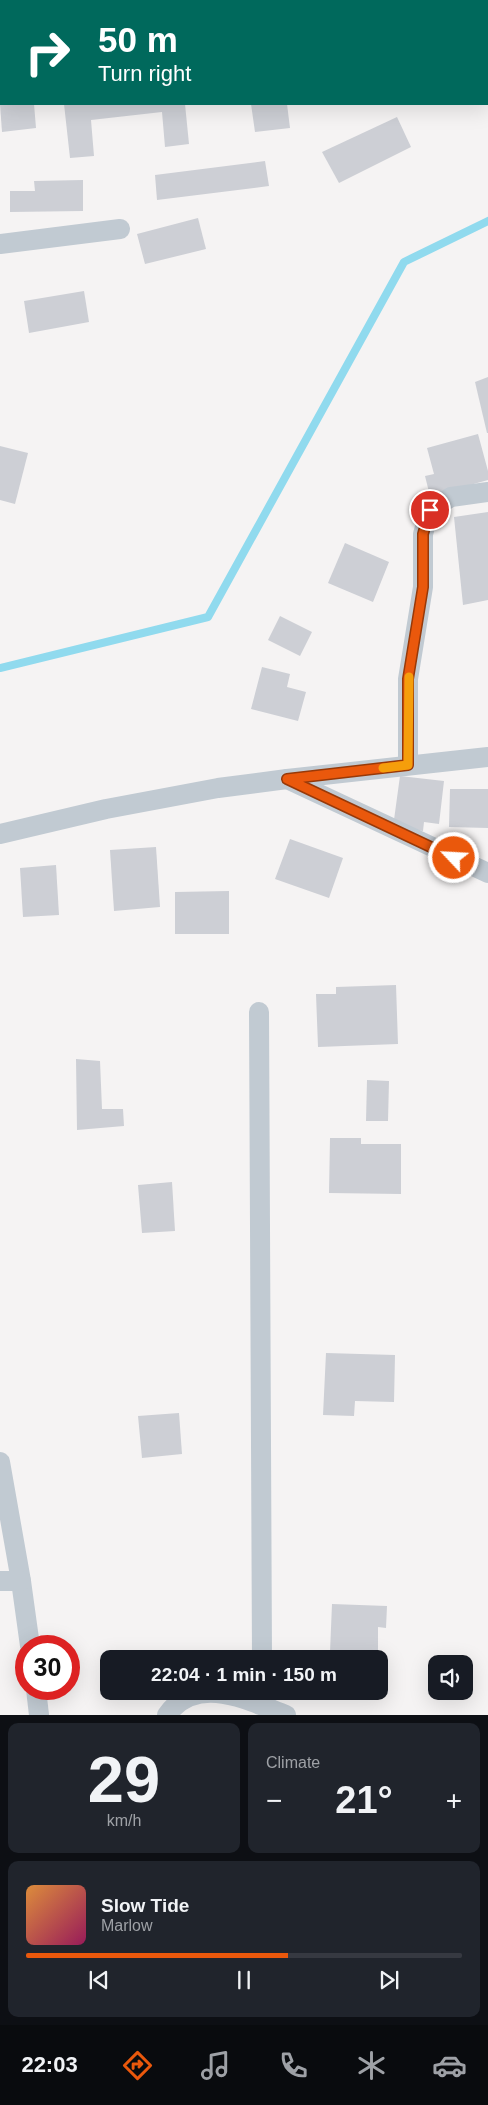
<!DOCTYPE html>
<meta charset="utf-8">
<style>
body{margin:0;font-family:Arial,sans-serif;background:#20242c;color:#f1f3f6;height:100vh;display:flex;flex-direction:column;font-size:19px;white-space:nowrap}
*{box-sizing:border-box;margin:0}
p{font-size:16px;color:#9ea1a6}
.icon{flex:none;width:28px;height:28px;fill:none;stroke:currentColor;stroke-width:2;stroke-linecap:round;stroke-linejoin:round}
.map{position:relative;height:1715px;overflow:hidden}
.panel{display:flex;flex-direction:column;gap:8px;padding:8px;background:#0d0f14;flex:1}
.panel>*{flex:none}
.hud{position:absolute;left:0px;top:0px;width:489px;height:105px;box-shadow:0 5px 20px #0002;background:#00695c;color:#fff;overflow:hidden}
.buttons{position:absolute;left:428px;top:1655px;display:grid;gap:10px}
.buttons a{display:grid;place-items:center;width:45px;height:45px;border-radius:10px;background:#171b24;box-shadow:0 5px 20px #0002;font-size:25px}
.speed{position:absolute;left:15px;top:1635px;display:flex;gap:10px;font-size:25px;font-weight:700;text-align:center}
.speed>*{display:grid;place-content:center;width:65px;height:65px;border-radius:50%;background:#171b24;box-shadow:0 5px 20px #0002;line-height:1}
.speed .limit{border:8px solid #d22;background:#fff;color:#111}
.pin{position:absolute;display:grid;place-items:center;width:42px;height:42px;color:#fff;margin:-21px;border:2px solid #fff;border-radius:50%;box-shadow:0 1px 5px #0007}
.me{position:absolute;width:55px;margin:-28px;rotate:295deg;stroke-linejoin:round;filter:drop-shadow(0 0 4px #0008)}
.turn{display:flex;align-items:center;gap:18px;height:105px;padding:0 15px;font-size:22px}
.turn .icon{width:65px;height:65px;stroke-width:2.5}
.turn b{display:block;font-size:35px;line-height:42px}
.big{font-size:38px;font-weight:700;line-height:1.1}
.panel .tile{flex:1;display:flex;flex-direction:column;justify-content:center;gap:8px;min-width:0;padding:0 18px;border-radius:10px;background:#20242c}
.panel .dial{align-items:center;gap:0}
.dial b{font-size:65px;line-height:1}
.song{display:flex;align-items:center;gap:15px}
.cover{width:60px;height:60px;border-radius:8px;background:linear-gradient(135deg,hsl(30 70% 55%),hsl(330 70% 35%))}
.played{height:5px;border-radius:2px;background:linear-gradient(90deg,#ea580c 60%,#363941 60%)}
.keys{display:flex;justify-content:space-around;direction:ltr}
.heat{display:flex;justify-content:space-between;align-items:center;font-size:28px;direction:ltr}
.panel .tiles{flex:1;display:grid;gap:8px;grid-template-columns:1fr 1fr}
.tile:last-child{grid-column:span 2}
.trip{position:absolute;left:100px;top:1650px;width:288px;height:50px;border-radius:10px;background:#171b24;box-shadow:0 5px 20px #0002;font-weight:700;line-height:50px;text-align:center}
.dock{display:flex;height:80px;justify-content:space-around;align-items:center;background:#090b0e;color:#9ea1a6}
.dock .icon{width:35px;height:35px}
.dock .current{color:#ea580c}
.dock b{font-size:22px;color:#f1f3f6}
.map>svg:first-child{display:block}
</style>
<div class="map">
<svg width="488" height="1715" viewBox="0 0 488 1715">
<rect width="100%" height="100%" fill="#f5f3f3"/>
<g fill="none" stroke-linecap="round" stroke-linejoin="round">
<path stroke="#90daee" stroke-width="8" d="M0,668L208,617L404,262L488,221"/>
</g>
<g fill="#cdcfd5">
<path d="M0,104H34L36,128L2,132Z"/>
<path d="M64,104H185L189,144L165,147L162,112L91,120L94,156L70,158Z"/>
<path d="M251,104H287L290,128L255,132Z"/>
<path d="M397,117L411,147L339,183L322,152Z"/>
<path d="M265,161L269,186L157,200L155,175Z"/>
<path d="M83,180V211L10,212V191H35L34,181Z"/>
<path d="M198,218L206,249L145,264L137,234Z"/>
<path d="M84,291L89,322L29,333L24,301Z"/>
<path d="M488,377V433H487L475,382Z"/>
<path d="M478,434L488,471V480L430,496L425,476L434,474L427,448Z"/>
<path d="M0,446L28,453L15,504L0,500Z"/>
<path d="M488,512V600L463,605L454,517Z"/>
<path d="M345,543L389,562L373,602L328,583Z"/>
<path d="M280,616L312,632L300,656L268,640Z"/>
<path d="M262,667L290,674L287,687L306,692L298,721L251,709Z"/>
<path d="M400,776L444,781L439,824L424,822L423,831L393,827Z"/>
<path d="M450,789H488V828L449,827Z"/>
<path d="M290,839L343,858L329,898L275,879Z"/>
<path d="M156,847L160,907L114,911L110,850Z"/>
<path d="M56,865L59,915L23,917L20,868Z"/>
<path d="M229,891V934H175V892Z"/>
<path d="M396,985L398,1044L318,1047L316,994H336V987Z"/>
<path d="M76,1059L100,1061L102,1109H123L124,1126L77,1130Z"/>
<path d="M367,1080L389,1081L388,1121H366Z"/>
<path d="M330,1138H361V1144H401V1194L329,1193Z"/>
<path d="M172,1182L175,1231L142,1233L138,1185Z"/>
<path d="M326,1353L395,1355L394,1402L355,1401L354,1416L323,1415Z"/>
<path d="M179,1413L182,1454L142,1458L138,1416Z"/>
<path d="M332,1604L387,1606L386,1628L378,1627V1653L330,1652Z"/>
</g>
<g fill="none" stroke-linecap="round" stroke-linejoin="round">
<g stroke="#c1cad2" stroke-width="20">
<path d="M0,244L120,229"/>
<path d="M408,765V679L423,587V534L430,510L451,497L488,492"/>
<path d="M287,779L488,757"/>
<path d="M0,834L106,809L218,788L287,779L488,873"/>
<path d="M259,1012L262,1659"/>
<path d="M0,1462L21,1581L30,1646"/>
<path d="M0,1581H21"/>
<path d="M36,1689L39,1715"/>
<path d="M167,1715C197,1673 249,1701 286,1715"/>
</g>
</g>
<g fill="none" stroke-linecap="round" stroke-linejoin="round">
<g stroke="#983908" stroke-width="12">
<path id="route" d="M430,510L423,534V587L408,679V765L287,779L454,858"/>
</g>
<use href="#route" stroke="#ea580c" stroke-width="9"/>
<path stroke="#f59e0b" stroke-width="9" d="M383,768L408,765L409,677"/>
</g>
</svg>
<div class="buttons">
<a><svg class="icon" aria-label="sound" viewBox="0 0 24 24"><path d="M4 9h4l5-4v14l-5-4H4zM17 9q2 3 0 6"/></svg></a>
</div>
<div class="speed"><div class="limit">30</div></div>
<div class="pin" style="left:430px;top:510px;background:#d93025"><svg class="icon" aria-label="arrive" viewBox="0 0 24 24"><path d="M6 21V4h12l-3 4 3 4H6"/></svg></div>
<svg class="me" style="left:454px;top:858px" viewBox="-20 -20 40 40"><circle r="17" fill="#ea580c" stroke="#fff" stroke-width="3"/><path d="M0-11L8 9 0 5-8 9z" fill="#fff"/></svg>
<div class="trip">22:04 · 1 min · 150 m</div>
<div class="hud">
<div class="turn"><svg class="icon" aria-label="right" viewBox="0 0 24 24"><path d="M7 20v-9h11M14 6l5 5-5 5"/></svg><div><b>50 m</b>Turn right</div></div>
</div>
</div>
<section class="panel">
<div class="tiles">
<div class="tile dial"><b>29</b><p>km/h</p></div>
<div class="tile"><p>Climate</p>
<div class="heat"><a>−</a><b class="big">21°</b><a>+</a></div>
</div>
<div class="tile">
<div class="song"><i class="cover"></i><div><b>Slow Tide</b><p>Marlow</p></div></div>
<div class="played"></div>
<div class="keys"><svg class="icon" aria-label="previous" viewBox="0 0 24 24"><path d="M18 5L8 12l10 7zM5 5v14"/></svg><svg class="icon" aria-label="pause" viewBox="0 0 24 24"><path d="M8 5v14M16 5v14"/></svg><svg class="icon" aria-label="next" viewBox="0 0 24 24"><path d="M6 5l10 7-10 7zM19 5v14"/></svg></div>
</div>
</div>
</section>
<nav class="dock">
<b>22:03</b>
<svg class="icon current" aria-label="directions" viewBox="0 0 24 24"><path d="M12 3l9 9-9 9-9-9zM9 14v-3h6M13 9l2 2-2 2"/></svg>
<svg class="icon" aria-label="music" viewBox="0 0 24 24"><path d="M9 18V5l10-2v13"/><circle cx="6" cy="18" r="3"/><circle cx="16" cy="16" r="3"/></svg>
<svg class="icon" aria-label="phone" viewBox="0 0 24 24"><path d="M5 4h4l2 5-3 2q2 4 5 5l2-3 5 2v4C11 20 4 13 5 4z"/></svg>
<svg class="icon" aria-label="climate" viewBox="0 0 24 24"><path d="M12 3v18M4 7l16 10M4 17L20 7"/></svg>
<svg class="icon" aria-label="car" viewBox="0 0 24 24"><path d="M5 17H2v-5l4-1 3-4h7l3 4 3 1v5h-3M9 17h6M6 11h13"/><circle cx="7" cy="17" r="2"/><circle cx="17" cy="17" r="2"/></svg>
</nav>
